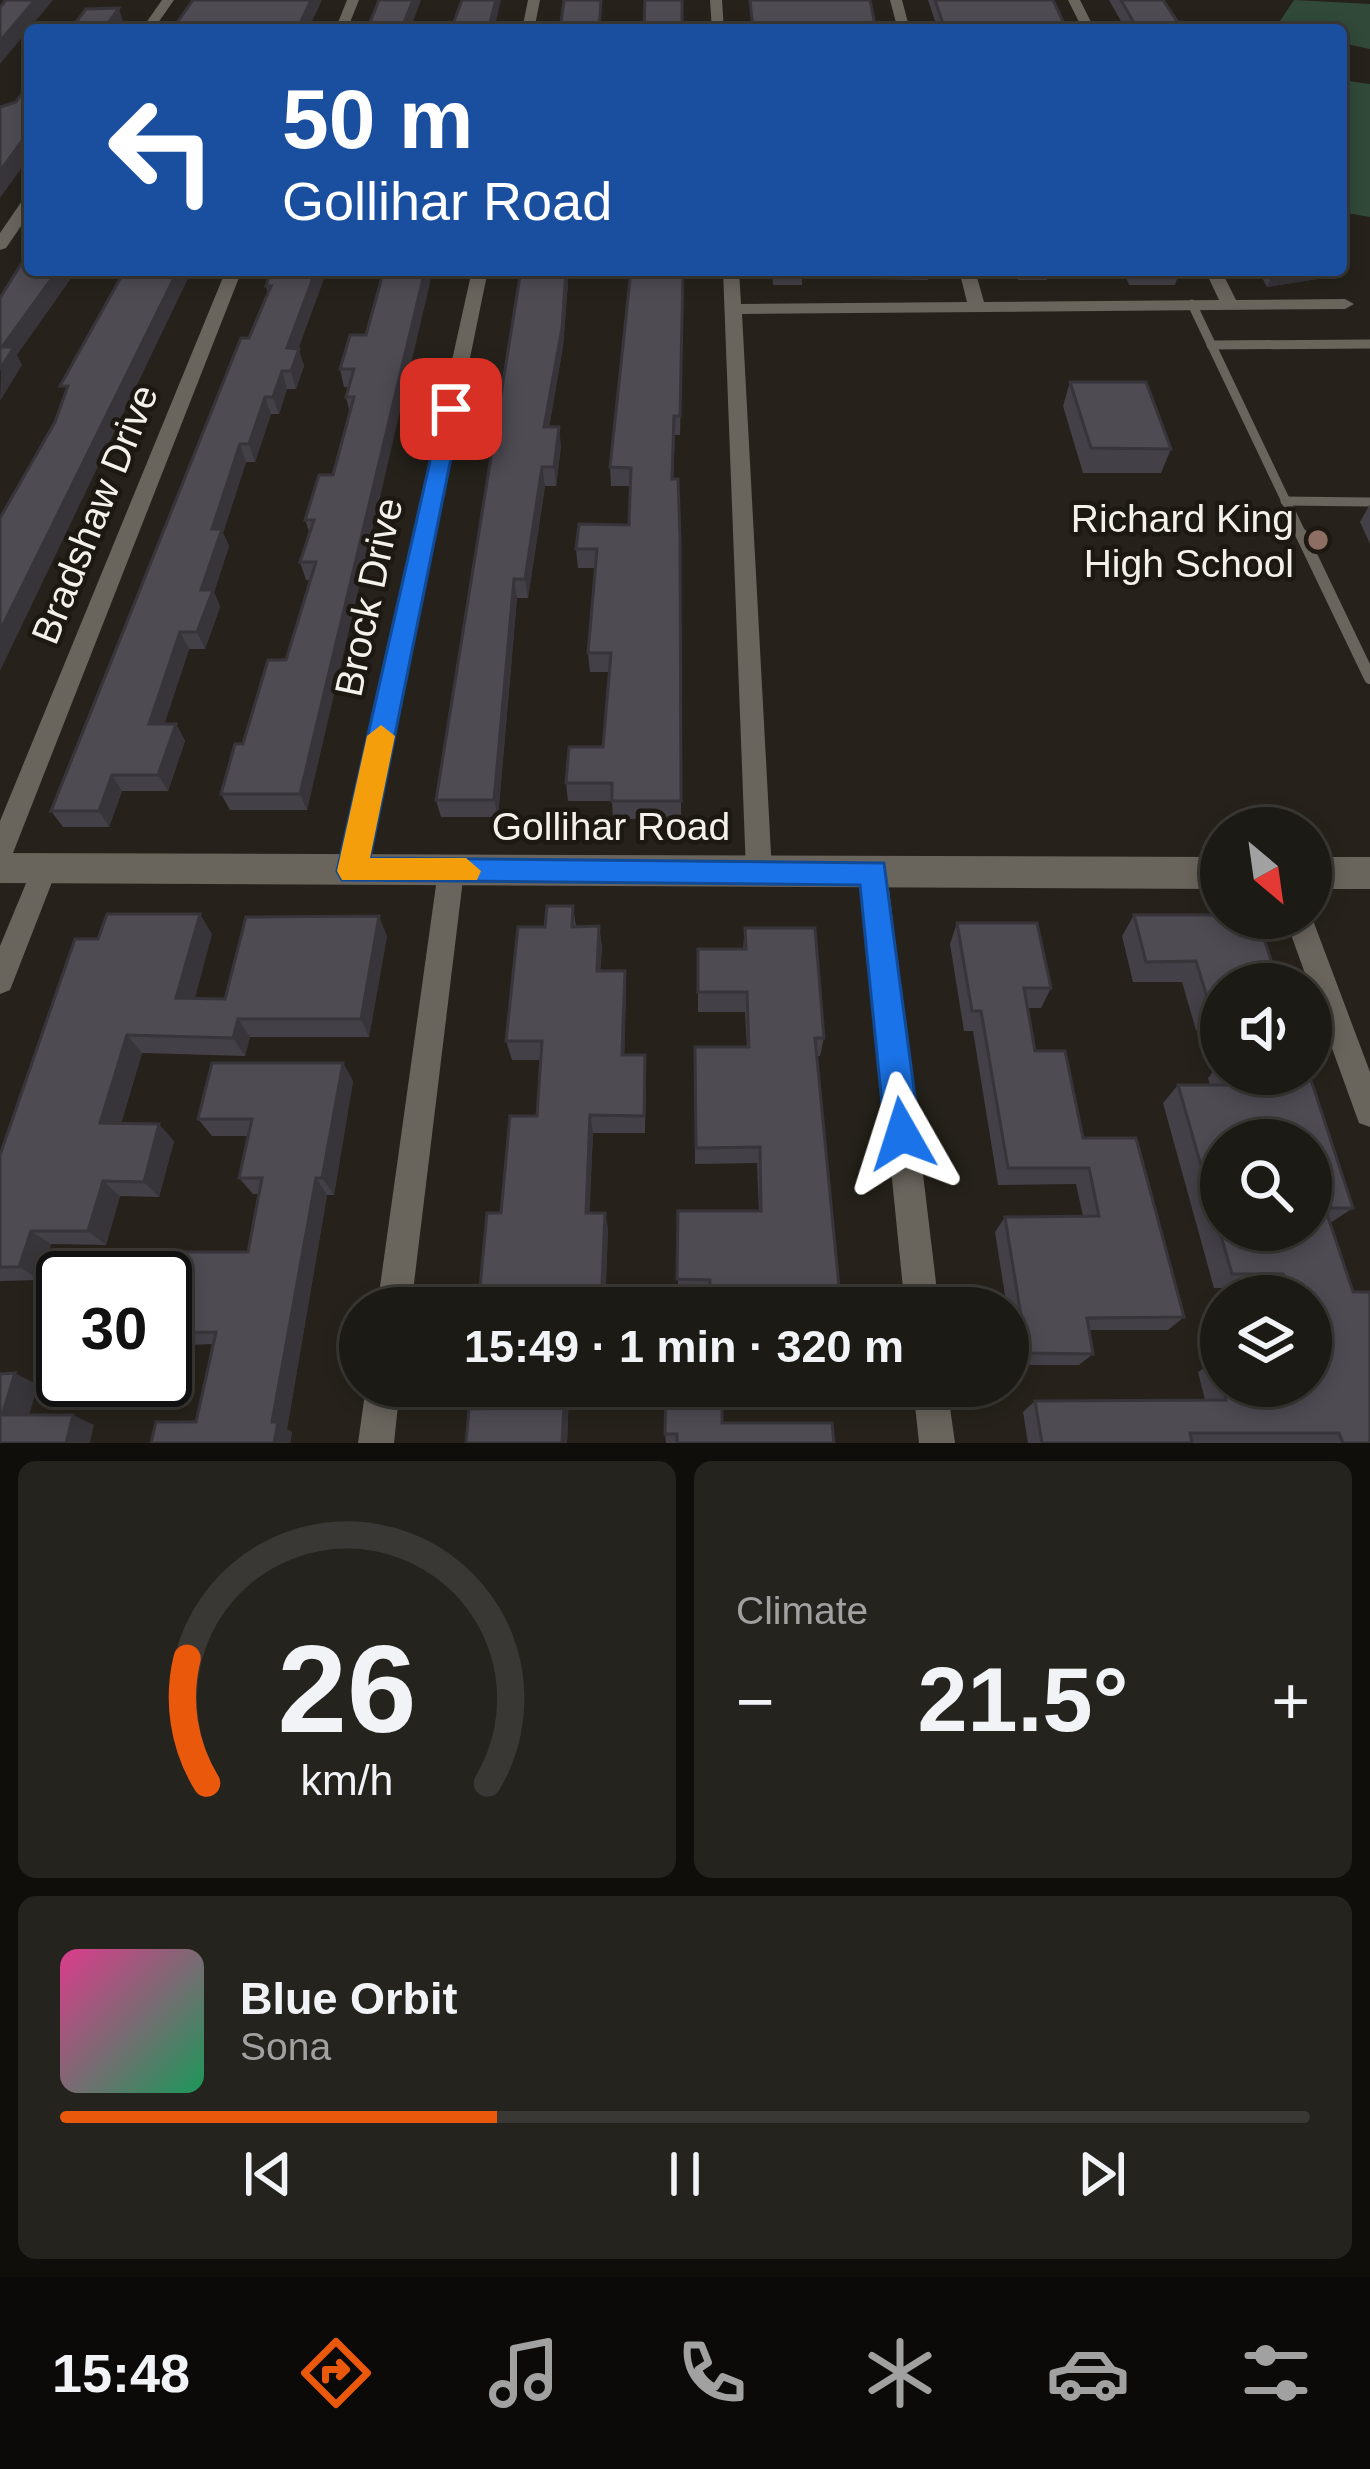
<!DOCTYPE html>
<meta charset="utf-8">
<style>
body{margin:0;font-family:Helvetica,sans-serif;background:#25231d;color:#f1f3f6;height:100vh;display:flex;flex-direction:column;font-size:45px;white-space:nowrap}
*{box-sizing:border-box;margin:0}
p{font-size:39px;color:#a0a1a0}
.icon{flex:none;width:66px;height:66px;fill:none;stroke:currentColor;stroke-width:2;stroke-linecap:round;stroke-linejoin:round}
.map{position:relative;height:1443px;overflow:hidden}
.drawer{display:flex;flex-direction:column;gap:18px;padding:18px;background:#0f0e0b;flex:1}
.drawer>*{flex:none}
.hud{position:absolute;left:24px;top:24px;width:1323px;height:252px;border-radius:12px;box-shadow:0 6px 18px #0003,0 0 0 3px #3a3834;background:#1a4fa0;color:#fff;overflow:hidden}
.needle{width:78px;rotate:151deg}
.controls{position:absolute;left:1200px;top:807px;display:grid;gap:24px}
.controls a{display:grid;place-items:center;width:132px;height:132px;border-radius:50%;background:#1c1a14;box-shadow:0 6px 18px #0003,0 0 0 3px #3a3834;font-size:60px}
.speed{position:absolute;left:36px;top:1251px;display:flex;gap:24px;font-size:60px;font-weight:700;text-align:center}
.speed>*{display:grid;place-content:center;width:156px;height:156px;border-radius:50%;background:#1c1a14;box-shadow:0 6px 18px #0003,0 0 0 3px #3a3834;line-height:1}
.speed .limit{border:6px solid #111;border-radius:18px;background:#fff;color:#111}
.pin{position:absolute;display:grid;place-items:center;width:102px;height:102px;color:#fff;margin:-51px;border-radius:24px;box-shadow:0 6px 18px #0006}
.me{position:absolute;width:132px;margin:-66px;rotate:354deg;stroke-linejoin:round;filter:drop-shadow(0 0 9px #0008)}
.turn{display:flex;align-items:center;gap:42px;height:252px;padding:0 60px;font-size:54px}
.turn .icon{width:156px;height:156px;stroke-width:2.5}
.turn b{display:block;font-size:84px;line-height:102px}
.big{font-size:90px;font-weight:800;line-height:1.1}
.drawer .tile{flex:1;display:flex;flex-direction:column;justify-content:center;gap:18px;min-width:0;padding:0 42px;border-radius:18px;background:#25231d}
.drawer .dial{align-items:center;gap:0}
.dial svg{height:312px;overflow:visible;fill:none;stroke:#3a3834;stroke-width:7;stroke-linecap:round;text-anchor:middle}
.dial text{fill:#f1f3f6;stroke:none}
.song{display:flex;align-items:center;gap:36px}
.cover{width:144px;height:144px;border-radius:18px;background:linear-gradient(135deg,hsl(330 70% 55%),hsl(150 70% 35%))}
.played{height:12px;border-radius:6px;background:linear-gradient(90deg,#ea580c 35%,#3a3834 35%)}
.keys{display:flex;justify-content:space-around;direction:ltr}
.heat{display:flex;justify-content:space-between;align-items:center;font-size:66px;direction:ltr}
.drawer .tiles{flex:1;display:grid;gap:18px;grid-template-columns:1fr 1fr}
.tile:last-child{grid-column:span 2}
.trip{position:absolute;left:339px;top:1287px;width:690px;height:120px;border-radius:60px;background:#1c1a14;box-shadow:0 6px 18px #0003,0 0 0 3px #3a3834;font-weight:800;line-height:120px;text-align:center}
.dock{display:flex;height:192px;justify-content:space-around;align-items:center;background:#0b0a08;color:#a0a1a0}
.dock .icon{width:84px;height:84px}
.dock .selected{color:#ea580c}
.dock b{font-size:54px;color:#f1f3f6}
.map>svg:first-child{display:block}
</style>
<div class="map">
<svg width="1370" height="1443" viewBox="0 0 1370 1443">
<rect width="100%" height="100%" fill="#26221b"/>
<g fill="#304939">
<path d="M1294,0L1370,4V49L1341,43V30H1274Z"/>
<path d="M1341,80L1370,84V217L1341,212Z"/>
</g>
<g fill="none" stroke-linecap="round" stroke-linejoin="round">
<g stroke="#69645c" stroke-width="9">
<path d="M1192,304L1303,537"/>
<path d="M1211,345L1370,344"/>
<path d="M1285,501L1370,502"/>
</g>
<path stroke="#69645c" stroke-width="12" d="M1301,534L1370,678"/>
<g fill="#69645c" fill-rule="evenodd">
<path d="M162,0H174L153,30H141Z"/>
<path d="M347,0H359L347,30H335Z"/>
<path d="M528,0H540L534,30H522Z"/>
<path d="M710,0H722L724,30H712Z"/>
<path d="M890,0H902L910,30H898Z"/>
<path d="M1068,0H1080L1095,30H1083Z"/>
<path d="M30,196V213L6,248L0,250V233L24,198Z"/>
<path d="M226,270H242L13,853L9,861L0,864V821Z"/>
<path d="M472,270H488L365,871L361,879L352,882L343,879L339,871Z"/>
<path d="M723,270H739L741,304L967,302L959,270H975L984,302L1219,300L1205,270H1221L1236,300L1345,299L1354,304L1345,309L742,314L772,872L768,880L759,883L750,880L746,872Z"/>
<path d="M451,860L460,863L464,871L411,1308H377L438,871L442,863Z"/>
<path d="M43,861L52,864L56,872L10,990L0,994V946L34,864Z"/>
<path d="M874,861L883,864L887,872L939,1308H905L861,872L865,864Z"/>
<path d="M1311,915L1370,1072V1127L1359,1123L1355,1112L1285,918H1311Z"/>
<path d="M366,1386H400L394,1443H358Z"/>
<path d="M913,1386H947L955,1443H919Z"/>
</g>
<g fill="#69645c" fill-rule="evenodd">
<path d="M0,853L1221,857V889L0,883Z"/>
<rect x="1311" y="857" width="59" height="32"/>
</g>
</g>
<g fill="#434047">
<path d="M928,0H1053L1067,30H938Z"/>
<path d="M1109,0H1163L1183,30H1126Z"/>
<path d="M271,270H327L298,349L304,366L296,389H287L279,414H271L255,462H246L223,533L229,546L214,592L220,607L205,649H189L164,724H176L185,741L168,791H122L109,827H63L51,811L268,293L266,286Z"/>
<path d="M521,270H569L563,346L549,427L561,446L556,486H545L528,598H517L498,817H441L436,800Z"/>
<path d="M684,270L680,435H675L673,479L680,538L681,819H613L612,801H568L566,783L603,747L610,672H590L588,653L595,568H578L576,549L629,525L630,486H611L610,467Z"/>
<path d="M772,270H816L815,276H802V285H773Z"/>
<path d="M869,270H929L928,280L870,279Z"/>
<path d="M1015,270H1058L1049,271L1047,280H1018Z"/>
<path d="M1123,270H1180L1175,285H1129Z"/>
<path d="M1258,270H1327L1323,278L1267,287Z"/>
<path d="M423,309L307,810H230L221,794L286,660L311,580H306L300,562L310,534L305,520L333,475L350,413L346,397L348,387H344L340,369L366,335Z"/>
<path d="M1070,382L1171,449L1161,473H1083L1063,406Z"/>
<path d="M1370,504V544L1360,522Z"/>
<path d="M573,906L576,927L599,926L602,947L600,971H625L626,991L624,1055L646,1074L645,1133H593L589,1213L608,1228L605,1308H478L501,1213L537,1116L541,1060H512L506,1041L545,927Z"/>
<path d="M1134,915H1221V1036L1219,1030H1196L1182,982H1133L1122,936Z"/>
<path d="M957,923L1051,988L1041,1008H1028L1035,1051L1184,1317L1168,1330H1089L1093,1354L1079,1365H1016L995,1232L1005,1217L1083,1216L1076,1184L998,1185L973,1031H964L950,944Z"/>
<path d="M745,928L824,1038L820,1056H817L841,1308H709V1293H678V1211H759L757,1163L695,1164V1047H747L745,1012H698V949H743Z"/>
<path d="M212,934L194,999H225L387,936L369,1037H250L245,1056L142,1053L121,1124L174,1141L159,1197L120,1196L106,1245L51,1244L40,1280L0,1281V1155L98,939Z"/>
<path d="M1221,1062V1074H1309L1353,1208L1330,1223L1370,1443H1028L1023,1412L1035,1401L1205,1400L1198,1372L1216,1360H1221V1386H1311V1296H1266L1263,1288H1214L1163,1103L1178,1085H1210L1208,1078Z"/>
<path d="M343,1063L353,1081L334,1195H327L287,1429L292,1432L290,1443H151L196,1422L213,1344L165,1346V1278L248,1252L259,1194H253L239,1178L248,1136H212L198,1119Z"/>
<path d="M534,1386H602L601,1391L569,1392L567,1443H466L533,1408Z"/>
<path d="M722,1423L834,1443H666L665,1434Z"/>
</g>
<g fill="#37343a">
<path d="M35,0H53L0,64V41Z"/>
<path d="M311,0H322L308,30H297Z"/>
<path d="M413,0H421L410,30H401Z"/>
<path d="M496,0H501L494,30H488Z"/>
<path d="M119,8L124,24L119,30H103Z"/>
<path d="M30,130V156L0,198V171Z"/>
<path d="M58,270H77L17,355L22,365L0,401L2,347Z"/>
<path d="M178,270H192L0,671V631Z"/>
<path d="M316,270H327L292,366L287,348Z"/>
<path d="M425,270H433L307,810L300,794Z"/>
<path d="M566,270H569L563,346L546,446L544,427Z"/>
<path d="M1327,270L1323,278L1267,287L1274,271Z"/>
<path d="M299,349L304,366L296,389L291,371Z"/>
<path d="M282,371L287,389L279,414L273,397Z"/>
<path d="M265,397L271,414L255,462L249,444Z"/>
<path d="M559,427L561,446L556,486L554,467Z"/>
<path d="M240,444L246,462L223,533L229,546L214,592L220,607L205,649L197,632L201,590L212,529Z"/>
<path d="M542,467L545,486L528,598L525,579Z"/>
<path d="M514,579L517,598L498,817L494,800Z"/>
<path d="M180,632L189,649L159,741L149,724Z"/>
<path d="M176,724L185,741L168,791L158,775Z"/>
<path d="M112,775L122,791L109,827L99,811Z"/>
<path d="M200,914L212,934L190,1017L176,998Z"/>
<path d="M379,916L387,936L369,1037L361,1019Z"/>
<path d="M599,926L602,947L599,991L597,971Z"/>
<path d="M625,971L626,991L624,1074L622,1055Z"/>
<path d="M238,1019L250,1037L245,1056L233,1038Z"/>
<path d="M127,1035L142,1053L116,1140L100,1123Z"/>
<path d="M343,1063L353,1081L334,1195L322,1178Z"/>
<path d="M590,1115L593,1133L589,1228L586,1213Z"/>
<path d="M159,1124L174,1141L159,1197L144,1182Z"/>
<path d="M316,1178L327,1195L287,1429L292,1432L290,1443H274L272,1422Z"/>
<path d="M103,1181L120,1196L106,1245L88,1231Z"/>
<path d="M605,1213L608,1228L605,1308H601Z"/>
<path d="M31,1231L51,1244L40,1280L19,1267Z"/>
<path d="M15,1373L38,1385L26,1425L2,1415Z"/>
<path d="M565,1386H567L569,1392L567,1443H562Z"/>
<path d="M73,1415L94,1425L90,1443H66Z"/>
</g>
<g fill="#4e4b53" stroke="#37343a" stroke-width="3" fill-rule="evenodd">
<path d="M6,0H35L0,41V7Z"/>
<path d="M193,0H311L297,30H172Z"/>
<path d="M379,0H413L401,30H367Z"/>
<path d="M462,0H496L488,30H451Z"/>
<path d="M564,0H601L599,30H560Z"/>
<path d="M645,0H682V30H644Z"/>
<path d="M750,0H870L876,30H753Z"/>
<path d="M935,0H1053L1067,30H945Z"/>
<path d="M1121,0H1163L1183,30H1138Z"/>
<path d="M119,8L103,30H70L86,9Z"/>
<path d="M30,83V130L0,171V107L16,102Z"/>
<path d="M30,250V270H58L2,347H14L0,369V298Z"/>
<path d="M125,270H178L0,631V518L55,422L68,386H60Z"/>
<path d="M271,270H316L287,348L299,349L291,371H282L273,397H265L249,444H240L212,529H222L201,590H213L197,632H180L149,724H176L158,775H112L99,811H51L241,338H249L271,286H266Z"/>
<path d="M384,270H425L300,794H221L235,744H243L268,660H286L316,562H300L314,520H305L319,475H333L354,397H346L354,369H340L350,335H366Z"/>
<path d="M521,270H566L562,328L544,427H559L554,467H542L525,579H514L494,800H436Z"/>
<path d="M631,270H683L680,416H674L672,479H678L680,538L681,801H612V783H566L569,747H603L611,653H588L597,549H576L579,524L629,525L631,468L610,467Z"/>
<path d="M1070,382H1146L1171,449L1091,448Z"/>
<path d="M547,906H573L572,927L599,926L597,971H625L622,1055H645L644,1116L590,1115L586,1213H605L601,1308H478L487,1213H501L510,1116H537L542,1041H506L518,927H545Z"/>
<path d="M107,914H200L176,998L225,999L246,917L379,916L361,1019H238L233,1038L127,1035L100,1123L159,1124L144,1182L103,1181L88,1231H31L19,1267H0V1155L75,939H98Z"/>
<path d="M1134,915H1221V918H1257L1279,984H1221V1010H1211L1196,961L1146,962Z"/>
<path d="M957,923H1037L1051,988H1024L1035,1051H1065L1083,1138H1136L1184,1317L1087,1318L1093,1354L1027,1353L1005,1217L1099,1216L1089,1168H1008L981,1011H972Z"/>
<path d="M745,928H815L824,1038H815L841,1308H710V1280L677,1279L678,1211H761L760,1147L696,1148L695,1047H749L747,992H698V949H746Z"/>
<path d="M212,1063H343L322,1178H316L272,1422H278L274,1443H151L156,1422H196L216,1332L165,1333V1278H157L164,1252H248L262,1178H239L252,1119H198Z"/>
<path d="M1228,1074H1309L1353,1208H1325L1353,1292H1370V1443H1343L1339,1433H1190L1192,1443H1042L1035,1401L1226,1400L1223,1386H1311V1296H1289L1283,1274H1232L1178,1085H1231ZM1221,1140H1311V1230H1221Z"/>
<path d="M15,1373L2,1415H73L66,1443H0V1374Z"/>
<path d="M534,1386H565L562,1443H466L469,1409L533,1408Z"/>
<path d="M666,1386H722V1423H832L834,1443H677V1434H665Z"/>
</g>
<path fill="#1a73e8" stroke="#114b97" stroke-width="3" d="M443,404L461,409L370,858L884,863L920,1134L915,1146L902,1151L890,1146L885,1134L860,885L342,880L337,871Z"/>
<path fill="#f59e0b" d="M381,725L395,736L370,858H466L481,871L477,880H342L337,871L367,736Z"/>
<circle fill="#8d6e63" stroke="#1d1812" stroke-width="4.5" cx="1318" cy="540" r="12"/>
<g text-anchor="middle" stroke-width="9" stroke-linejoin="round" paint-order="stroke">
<g font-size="39" fill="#f4f1ec" stroke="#1d1812">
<text transform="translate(94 514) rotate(-68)" y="14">Bradshaw Drive</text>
<text transform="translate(368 597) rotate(-78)" y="14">Brock Drive</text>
<text x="611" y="840">Gollihar Road</text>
</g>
<g font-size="39" fill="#f4f1ec" stroke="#1d1812" text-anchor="end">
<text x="1294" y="532">Richard King<tspan x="1294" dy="45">High School</tspan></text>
</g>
</g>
</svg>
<div class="controls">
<a><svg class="needle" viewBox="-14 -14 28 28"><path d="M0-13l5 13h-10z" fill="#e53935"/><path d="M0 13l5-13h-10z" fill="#a0a1a0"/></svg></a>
<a><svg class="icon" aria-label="sound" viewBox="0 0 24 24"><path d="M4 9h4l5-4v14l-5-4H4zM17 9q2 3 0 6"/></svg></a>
<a><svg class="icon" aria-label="search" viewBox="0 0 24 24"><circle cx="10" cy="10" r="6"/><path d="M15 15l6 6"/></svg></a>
<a><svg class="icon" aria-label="layers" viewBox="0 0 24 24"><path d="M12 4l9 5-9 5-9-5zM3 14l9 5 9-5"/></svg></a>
</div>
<div class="speed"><div class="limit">30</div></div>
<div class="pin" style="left:451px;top:409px;background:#d93025"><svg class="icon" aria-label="arrive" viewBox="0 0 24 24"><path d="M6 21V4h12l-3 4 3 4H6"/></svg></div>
<svg class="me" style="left:902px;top:1134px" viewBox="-20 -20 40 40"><path d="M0-17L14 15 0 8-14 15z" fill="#1a73e8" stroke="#fff" stroke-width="4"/></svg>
<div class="trip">15:49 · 1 min · 320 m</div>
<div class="hud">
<div class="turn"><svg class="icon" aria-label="left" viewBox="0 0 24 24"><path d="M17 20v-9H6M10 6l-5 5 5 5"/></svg><div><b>50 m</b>Gollihar Road</div></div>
</div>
</div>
<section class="drawer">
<div class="tiles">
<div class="tile dial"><svg viewBox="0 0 100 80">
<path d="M14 69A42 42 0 1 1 86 69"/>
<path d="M14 69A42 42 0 0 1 9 37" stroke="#ea580c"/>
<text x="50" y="56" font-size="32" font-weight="700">26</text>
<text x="50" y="72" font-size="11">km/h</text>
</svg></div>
<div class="tile"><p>Climate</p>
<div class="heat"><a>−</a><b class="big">21.5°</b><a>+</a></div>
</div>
<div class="tile">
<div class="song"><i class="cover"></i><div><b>Blue Orbit</b><p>Sona</p></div></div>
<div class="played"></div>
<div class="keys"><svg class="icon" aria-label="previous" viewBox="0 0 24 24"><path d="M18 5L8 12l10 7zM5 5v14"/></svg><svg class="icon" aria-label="pause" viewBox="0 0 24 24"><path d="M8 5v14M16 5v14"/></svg><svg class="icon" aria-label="next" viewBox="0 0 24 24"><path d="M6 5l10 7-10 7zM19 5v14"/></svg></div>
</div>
</div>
</section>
<nav class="dock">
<b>15:48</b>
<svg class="icon selected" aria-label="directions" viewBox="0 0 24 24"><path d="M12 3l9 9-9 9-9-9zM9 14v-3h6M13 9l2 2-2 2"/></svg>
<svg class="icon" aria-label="music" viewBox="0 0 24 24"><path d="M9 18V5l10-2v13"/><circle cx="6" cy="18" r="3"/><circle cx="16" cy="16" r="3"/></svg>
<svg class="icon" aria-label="phone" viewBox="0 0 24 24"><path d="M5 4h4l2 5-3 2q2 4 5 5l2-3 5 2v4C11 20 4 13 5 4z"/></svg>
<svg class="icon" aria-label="climate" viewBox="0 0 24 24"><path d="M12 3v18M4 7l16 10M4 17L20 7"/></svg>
<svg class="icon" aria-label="car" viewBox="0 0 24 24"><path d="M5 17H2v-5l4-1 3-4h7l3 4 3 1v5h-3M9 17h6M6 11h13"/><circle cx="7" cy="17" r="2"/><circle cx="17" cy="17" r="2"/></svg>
<svg class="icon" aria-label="filters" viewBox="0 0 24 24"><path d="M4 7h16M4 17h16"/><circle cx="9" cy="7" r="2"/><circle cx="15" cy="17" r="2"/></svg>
</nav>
